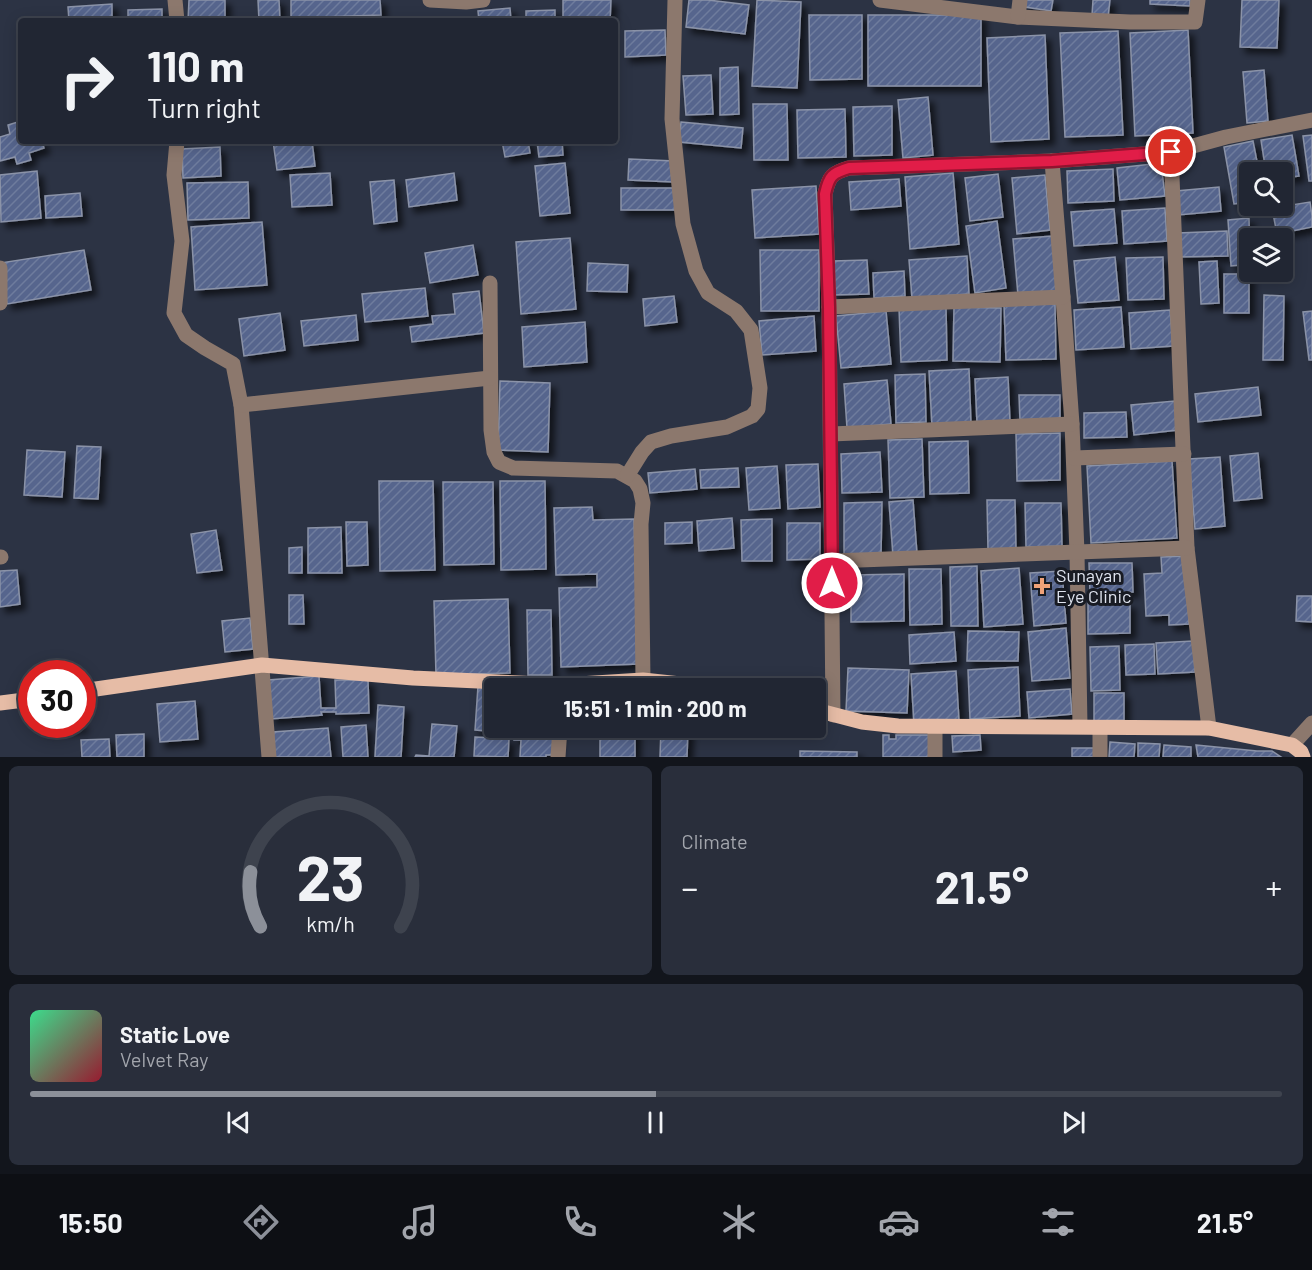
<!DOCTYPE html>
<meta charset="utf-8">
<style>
body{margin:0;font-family:Barlow,sans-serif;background:#292e3b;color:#f1f3f6;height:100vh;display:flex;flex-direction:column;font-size:22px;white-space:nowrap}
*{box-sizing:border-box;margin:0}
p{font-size:20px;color:#a2a5ac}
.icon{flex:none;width:33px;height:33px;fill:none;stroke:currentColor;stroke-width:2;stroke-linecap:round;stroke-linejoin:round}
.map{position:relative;height:757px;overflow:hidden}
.drawer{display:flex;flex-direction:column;gap:9px;padding:9px;background:#12151c;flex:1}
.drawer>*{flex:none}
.banner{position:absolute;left:18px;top:18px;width:600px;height:126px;border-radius:6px;box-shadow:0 3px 15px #0003,0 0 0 2px #3e434e;background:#212633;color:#f1f3f6;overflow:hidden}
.controls{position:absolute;left:1239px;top:162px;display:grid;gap:12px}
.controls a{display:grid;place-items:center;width:54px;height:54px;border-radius:6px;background:#212633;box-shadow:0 3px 15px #0003,0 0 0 2px #3e434e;font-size:30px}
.speed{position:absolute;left:18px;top:660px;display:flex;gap:12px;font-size:30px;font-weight:700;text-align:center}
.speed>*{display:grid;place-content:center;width:78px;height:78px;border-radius:50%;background:#212633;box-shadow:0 3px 15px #0003,0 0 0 2px #3e434e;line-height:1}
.speed .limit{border:9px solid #d22;background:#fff;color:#111}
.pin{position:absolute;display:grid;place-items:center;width:51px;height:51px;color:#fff;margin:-26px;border:3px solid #fff;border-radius:50%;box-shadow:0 2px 6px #0007}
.me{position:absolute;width:66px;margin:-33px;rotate:0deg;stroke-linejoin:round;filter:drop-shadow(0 0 4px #0008)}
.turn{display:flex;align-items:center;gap:21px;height:126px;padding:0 30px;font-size:27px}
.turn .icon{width:78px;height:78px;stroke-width:2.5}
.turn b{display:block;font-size:42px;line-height:51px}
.big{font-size:45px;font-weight:700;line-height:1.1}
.drawer .card{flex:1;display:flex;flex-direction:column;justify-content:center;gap:9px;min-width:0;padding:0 21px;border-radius:9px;background:#292e3b}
.drawer .dial{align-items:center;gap:0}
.dial svg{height:156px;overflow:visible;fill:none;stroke:#3e434e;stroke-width:7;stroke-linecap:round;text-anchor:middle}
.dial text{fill:#f1f3f6;stroke:none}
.song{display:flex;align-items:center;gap:18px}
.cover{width:72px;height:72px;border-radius:9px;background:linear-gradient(135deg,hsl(150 70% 55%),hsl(350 70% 35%))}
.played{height:6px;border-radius:3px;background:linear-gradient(90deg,#8c9099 50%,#3e434e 50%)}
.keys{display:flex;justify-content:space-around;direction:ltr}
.heat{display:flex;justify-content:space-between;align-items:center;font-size:33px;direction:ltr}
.drawer .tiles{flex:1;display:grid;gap:9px;grid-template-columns:1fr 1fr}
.card:last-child{grid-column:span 2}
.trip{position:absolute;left:484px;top:678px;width:342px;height:60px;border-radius:6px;background:#212633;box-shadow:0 3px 15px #0003,0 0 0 2px #3e434e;font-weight:700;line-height:60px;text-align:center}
.dock{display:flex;height:96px;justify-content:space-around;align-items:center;background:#0d0f14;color:#a2a5ac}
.dock .icon{width:42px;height:42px}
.dock .on{color:#8c9099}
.dock b{font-size:27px;color:#f1f3f6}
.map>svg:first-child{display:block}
</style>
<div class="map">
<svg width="1312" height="757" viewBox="0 0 1312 757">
<defs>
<pattern id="building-hatch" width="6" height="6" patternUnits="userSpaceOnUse" patternTransform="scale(1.5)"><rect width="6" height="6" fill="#56658d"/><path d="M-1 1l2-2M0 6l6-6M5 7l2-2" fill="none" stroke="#6e7b9d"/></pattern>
<filter id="shadow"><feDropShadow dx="5.5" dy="5.5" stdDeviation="3" flood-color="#0009"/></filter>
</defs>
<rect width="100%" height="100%" fill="#2c3344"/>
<g fill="url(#building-hatch)" stroke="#8b93a8" stroke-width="1.5" filter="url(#shadow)">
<path d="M189,0H225V21H188Z"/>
<path d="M258,0H279L280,21H259Z"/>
<path d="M291,0H380L381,15L291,18Z"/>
<path d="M563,0H611L610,21H563Z"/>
<path d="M689,0H708L749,5L745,34L686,27Z"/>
<path d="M757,0L801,2L797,88L752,86Z"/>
<path d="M1026,0H1053L1051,11L1025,7Z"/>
<path d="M1093,0H1110L1108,17L1092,15Z"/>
<path d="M1150,0H1190V6L1150,4Z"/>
<path d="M1242,0H1279L1277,48L1240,47Z"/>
<path d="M112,4V21H69L68,7Z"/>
<path d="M510,8L511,21H479L478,11Z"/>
<path d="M162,9V21H128V10Z"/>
<path d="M555,10V21H526V11Z"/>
<path d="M809,15H862V79L810,80Z"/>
<rect x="868" y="15" width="113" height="71"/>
<path d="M665,30L666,55L625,57V31Z"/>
<path d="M1188,30L1193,133L1135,136L1130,33Z"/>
<path d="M1118,31L1123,135L1065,137L1060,33Z"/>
<path d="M1045,35L1049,139L991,142L987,38Z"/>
<path d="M738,67L739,114L720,115V68Z"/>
<path d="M1264,70L1268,121L1247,123L1243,72Z"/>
<path d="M711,75L713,114L686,115L683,76Z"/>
<path d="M928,97L933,155L903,158L898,100Z"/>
<path d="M753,104H787L788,160H754Z"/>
<path d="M892,106V155L854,156L853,107Z"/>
<path d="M845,109L846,157L798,158L797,110Z"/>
<path d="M21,121V141H42L44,148L29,153L31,160L17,164L15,157L0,161V137L10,134L8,125Z"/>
<path d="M681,122L743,128L741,148L679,142Z"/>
<path d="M1292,135L1299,176L1282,178V172H1266L1261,140Z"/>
<path d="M1312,135V181H1309L1303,136Z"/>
<path d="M273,141H312L315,166L277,170Z"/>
<path d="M502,141H528L530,153L505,157Z"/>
<path d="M537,141H562L563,155L539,157Z"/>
<path d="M1253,141L1259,172H1250V202L1234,204L1224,147Z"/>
<path d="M220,147L221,176L183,178L182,149Z"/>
<path d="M629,159L674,161L673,182L628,180Z"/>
<path d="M565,163L570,213L540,216L535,166Z"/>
<path d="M1161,163L1165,196L1120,200L1117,168Z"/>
<path d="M1113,169L1114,201L1068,203L1067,171Z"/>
<path d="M37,171L41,218L1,222L0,175Z"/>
<path d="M330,173L332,205L292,207L290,175Z"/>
<path d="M454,173L457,200L409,207L406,180Z"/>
<path d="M953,173L959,244L910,249L905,177Z"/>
<path d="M998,174L1003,217L970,221L965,178Z"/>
<path d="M1045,175L1050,230L1017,234L1012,178Z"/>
<path d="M899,179L901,206L851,210L849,182Z"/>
<path d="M394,180L397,221L374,224L370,182Z"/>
<path d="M248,182L249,218L188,220L187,183Z"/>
<path d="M816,186L819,234L755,238L752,190Z"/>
<path d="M1219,187L1221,211L1178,215L1176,191Z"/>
<rect x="621" y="188" width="56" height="22"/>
<path d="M80,193L82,216L46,218L45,196Z"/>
<path d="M1310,202L1312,216V227L1277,234L1272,208Z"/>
<path d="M1165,208L1167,241L1124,244L1122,211Z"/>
<path d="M1114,209L1117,243L1074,246L1071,212Z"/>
<path d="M1249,218L1250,264L1231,266L1228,220Z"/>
<path d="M997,221L1006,288L975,293L966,226Z"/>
<path d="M262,222L267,285L195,290L191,227Z"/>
<path d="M1227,231L1228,256L1178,257V233Z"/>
<path d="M1053,236L1058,291L1018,295L1013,239Z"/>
<path d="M570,238L576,309L521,314L516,242Z"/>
<path d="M473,245L478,275L430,283L425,253Z"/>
<path d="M84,250L91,290L7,304L0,263Z"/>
<path d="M760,250H819V311H761Z"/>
<path d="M967,256L969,294L912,298L909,260Z"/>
<path d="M1115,257L1119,300L1078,303L1074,261Z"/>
<path d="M1163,257L1164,299L1128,300L1126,258Z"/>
<path d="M867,260L869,294L833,295V261Z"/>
<path d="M1217,261L1219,303L1201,304L1199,262Z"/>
<path d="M588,263L628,265L627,292L587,291Z"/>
<path d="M904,271L905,296L874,298L873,273Z"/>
<rect x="1224" y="274" width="25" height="39"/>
<path d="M425,288L428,316L365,322L362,294Z"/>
<path d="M479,291L484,333L412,342L410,327L433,324L432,316L455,314L453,294Z"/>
<path d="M1264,295L1284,296L1283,360H1263Z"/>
<path d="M674,296L677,322L645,326L643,299Z"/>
<path d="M1055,304L1056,359L1006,360L1004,305Z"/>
<path d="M946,307L947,360L901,362L899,308Z"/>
<path d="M954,307L1001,308L1000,362L953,361Z"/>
<path d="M1121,307L1124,347L1076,350L1074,310Z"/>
<path d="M1170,310L1173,346L1131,349L1129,313Z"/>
<path d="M886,311L891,364L841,368L836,316Z"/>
<path d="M1312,311V360H1309L1303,312Z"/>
<path d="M280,313L285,350L244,356L239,319Z"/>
<path d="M356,315L358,340L304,346L301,321Z"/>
<path d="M814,316L816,351L762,355L759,321Z"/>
<path d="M585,322L587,362L524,367L522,327Z"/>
<path d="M969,369L971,424L932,426L929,371Z"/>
<path d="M925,374L926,422L896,423L895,375Z"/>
<path d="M1008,377L1010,422L977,423L975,379Z"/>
<path d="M887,380L891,424L847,428L844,384Z"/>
<path d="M500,381L550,383L548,452L498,450Z"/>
<path d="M1258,387L1261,415L1198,422L1195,394Z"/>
<path d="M1019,395H1060V419L1020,420Z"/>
<path d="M1175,401L1178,430L1134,435L1131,405Z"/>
<path d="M1126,412L1127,437L1084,438V413Z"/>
<path d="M1060,433V480L1017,481L1016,434Z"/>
<path d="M922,439L924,497L890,498L888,440Z"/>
<path d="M968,441L969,493L930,494L929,442Z"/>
<path d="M77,446L101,447L98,499L74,498Z"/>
<path d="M27,450L65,452L62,497L24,495Z"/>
<path d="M880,452L882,492L842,493L841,454Z"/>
<path d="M1258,453L1262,498L1234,501L1230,456Z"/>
<path d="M1220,457L1225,526L1195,529L1189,459Z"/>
<path d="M1172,461L1177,538L1091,543L1087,466Z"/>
<path d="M818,464L820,507L788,509L786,465Z"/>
<path d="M777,466L780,508L749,510L746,468Z"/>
<path d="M738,468L739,487L701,488L700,470Z"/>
<path d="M695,469L697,489L650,493L648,473Z"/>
<path d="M379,481H433L435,570L380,571Z"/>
<path d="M500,481H545L546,569L501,570Z"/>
<path d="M443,482H493L494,564L444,565Z"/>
<path d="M913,500L917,554L893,556L889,502Z"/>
<path d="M987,500H1015L1016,550H988Z"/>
<path d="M882,502L881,555H844V503Z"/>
<path d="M1025,503H1061L1062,546L1026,547Z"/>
<path d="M592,507L593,520L634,519L638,664L561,667L559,588L597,587V574L556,575L554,508Z"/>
<path d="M732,518L734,548L699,551L697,521Z"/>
<path d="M772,519V561H742L741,520Z"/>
<path d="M346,522H367L368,565L347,566Z"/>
<path d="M692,522V543L665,544V523Z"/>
<path d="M787,523H820V559L787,560Z"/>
<path d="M341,527L342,573H308V528Z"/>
<path d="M216,530L222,570L197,573L191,534Z"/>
<path d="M302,547V573H289V548Z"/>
<path d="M1186,556L1189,624L1169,625V615L1146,616L1144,574L1162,573L1161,557Z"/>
<path d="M1089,563H1132L1133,592L1090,593Z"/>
<path d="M977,566L978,626H951L950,567Z"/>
<path d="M1019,568L1023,624L984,627L981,571Z"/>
<path d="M909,569H941L942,624L910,625Z"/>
<path d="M17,570L20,604L0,607V571Z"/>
<path d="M1062,571L1066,623L1034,626L1030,573Z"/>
<path d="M904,574V621L851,622V575Z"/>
<path d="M289,595H303L304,624H289Z"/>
<path d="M1297,596H1312V622L1296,621Z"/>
<path d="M508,599L510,673L436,675L434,601Z"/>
<path d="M1088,603H1130V633L1088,634Z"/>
<path d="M527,610H551L552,675H528Z"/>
<path d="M250,618L253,649L225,652L222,621Z"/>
<path d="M1066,628L1070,678L1032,681L1028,632Z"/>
<path d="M968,631L1019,632L1018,661H967Z"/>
<path d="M954,632L956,661L910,664L909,635Z"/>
<path d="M1193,641L1195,672L1158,674L1156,643Z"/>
<path d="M1154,644L1155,674L1126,675L1125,645Z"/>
<path d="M1119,646L1120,690L1091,691L1090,647Z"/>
<path d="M1018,667L1020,716L970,719L968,670Z"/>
<path d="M848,668L909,670L907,713L846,711Z"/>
<path d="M956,671L959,721L914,724L911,674Z"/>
<path d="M319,676L321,708H336L335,680H368L369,713L336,714V712H321L322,715L270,719L268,680Z"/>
<path d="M478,686L495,688V728H501V732L475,730Z"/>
<path d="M1070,689L1072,714L1029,718L1027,692Z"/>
<path d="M1094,693H1124V720L1094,721Z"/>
<path d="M195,701L198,739L160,742L157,704Z"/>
<path d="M378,705L404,707L401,757H375Z"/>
<path d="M42,724H82V727L43,729Z"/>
<path d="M432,724L457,726L454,757H415L416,755L429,756Z"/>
<path d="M366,725L368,757H343L341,727Z"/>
<path d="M328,728L331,757H275L273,732Z"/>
<path d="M515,728H558L556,755H546V757H520L521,740H514Z"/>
<rect x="600" y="728" width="35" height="29"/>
<path d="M661,728H688L687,757H660Z"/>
<path d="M144,734V757H117L116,735Z"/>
<path d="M883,735H889V739H896V735H931L930,757H883Z"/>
<path d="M980,735L981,750L953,752L952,736Z"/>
<path d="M475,737L509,739L508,757L474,756Z"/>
<path d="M109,739L110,757H82L81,740Z"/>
<path d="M1110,742L1135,744L1134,757H1109Z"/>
<path d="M1138,743L1160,744L1159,757H1138Z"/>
<path d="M1164,745L1191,747V757H1163Z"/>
<path d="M1196,745L1257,751H1272L1281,757H1198Z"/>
<rect x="1072" y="748" width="22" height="9"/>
<path d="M800,751L857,752V757H800Z"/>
</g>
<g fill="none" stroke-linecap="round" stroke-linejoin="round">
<g stroke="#8c786d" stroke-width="15">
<path d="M175,0L177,21"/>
<path d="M430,0L466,2L483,0"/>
<path d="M880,0L1018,17L1130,22H1195L1198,0"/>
<path d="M1018,17L1020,0"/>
<path d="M177,141L174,175L182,241L174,313L186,335L205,348L233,364L241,405L269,757"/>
<path d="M1171,152L1187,548L1209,728"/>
<path d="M0,268V303"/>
<path d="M490,283L491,430L494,452L499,462L513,468L617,471L635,481L640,489L643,503L641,524L643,680"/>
<path d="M1063,297L1072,424L1077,553L1080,726"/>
<path d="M829,307L825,194C829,176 832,173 849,168L1052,161"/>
<path d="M241,405L490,378"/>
<path d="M831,434L1072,424"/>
<path d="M1074,458L1184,454"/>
<path d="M627,476L642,452L651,442L671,436L727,427L752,416L758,409L760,388L751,330L736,311L708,293L696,271L683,224L672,119L675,0"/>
<path d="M0,557H1"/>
<path d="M832,561L1187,548"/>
<path d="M833,715L829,307L1063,297L1052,161L1171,152L1226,137L1312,120"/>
<path d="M1292,745L1312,723"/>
<path d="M558,757L560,728"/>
<path d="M935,757V727"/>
<path d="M1100,757V728"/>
</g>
<g stroke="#e6bca6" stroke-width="15">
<path d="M82,691L262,665L413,678L563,685L643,680L718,688"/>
<path d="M0,703L32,699"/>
<path d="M816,710L862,722L898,726L1209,728L1292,745L1301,752L1303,757"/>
</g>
</g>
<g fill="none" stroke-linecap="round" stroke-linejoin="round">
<g stroke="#92132f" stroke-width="15">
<path id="route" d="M832,583L829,307L825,194C829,176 832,173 849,168L1052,161L1171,152"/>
</g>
<use href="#route" stroke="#e11d48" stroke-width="10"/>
</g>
<path fill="#f0a278" stroke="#181b23" stroke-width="2" d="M1039 577h6v6h6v6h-6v6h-6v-6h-6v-6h6z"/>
<g text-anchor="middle" stroke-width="6" stroke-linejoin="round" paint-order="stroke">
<g font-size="18" fill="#e0e5f0" stroke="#181b23" text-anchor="start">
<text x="1056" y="582">Sunayan<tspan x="1056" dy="21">Eye Clinic</tspan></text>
</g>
</g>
</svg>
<div class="controls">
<a><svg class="icon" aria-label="search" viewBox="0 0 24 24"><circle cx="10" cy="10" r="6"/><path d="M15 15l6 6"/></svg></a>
<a><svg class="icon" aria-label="layers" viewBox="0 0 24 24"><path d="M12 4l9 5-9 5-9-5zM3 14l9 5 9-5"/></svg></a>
</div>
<div class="speed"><div class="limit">30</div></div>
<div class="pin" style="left:1171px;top:152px;background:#d93025"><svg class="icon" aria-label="arrive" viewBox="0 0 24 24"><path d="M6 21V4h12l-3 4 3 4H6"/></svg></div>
<svg class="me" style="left:832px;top:583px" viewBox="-20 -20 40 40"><circle r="17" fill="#e11d48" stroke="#fff" stroke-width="3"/><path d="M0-11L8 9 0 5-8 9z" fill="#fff"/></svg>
<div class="trip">15:51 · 1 min · 200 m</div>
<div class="banner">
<div class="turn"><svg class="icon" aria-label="right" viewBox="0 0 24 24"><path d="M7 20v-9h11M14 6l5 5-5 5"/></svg><div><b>110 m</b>Turn right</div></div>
</div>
</div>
<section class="drawer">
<div class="tiles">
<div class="card dial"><svg viewBox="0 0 100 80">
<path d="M14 69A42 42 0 1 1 86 69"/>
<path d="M14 69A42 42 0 0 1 9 41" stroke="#8c9099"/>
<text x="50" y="56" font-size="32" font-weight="700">23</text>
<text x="50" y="72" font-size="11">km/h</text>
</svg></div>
<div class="card"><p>Climate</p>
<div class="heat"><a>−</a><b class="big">21.5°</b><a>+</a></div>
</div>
<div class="card">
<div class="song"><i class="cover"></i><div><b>Static Love</b><p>Velvet Ray</p></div></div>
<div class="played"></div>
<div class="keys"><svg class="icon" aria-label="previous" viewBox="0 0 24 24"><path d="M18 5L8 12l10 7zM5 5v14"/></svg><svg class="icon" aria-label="pause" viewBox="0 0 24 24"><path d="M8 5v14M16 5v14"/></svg><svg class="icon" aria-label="next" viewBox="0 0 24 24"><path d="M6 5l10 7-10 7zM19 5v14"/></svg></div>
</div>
</div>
</section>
<nav class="dock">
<b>15:50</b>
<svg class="icon on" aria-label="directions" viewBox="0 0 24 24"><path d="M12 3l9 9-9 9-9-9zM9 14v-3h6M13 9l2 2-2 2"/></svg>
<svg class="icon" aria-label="music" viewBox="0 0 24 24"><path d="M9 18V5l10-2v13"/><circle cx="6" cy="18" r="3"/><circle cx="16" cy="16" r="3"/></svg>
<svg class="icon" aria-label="phone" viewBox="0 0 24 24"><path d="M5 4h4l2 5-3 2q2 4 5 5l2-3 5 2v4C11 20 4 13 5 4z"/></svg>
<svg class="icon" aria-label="climate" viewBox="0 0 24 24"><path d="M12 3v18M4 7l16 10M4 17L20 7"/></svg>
<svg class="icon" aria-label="car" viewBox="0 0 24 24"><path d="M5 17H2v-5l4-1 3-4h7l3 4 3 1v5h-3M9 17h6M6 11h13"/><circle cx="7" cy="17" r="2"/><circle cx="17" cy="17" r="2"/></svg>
<svg class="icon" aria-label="filters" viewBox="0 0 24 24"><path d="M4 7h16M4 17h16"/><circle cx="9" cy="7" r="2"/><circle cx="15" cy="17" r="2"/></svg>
<b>21.5°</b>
</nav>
